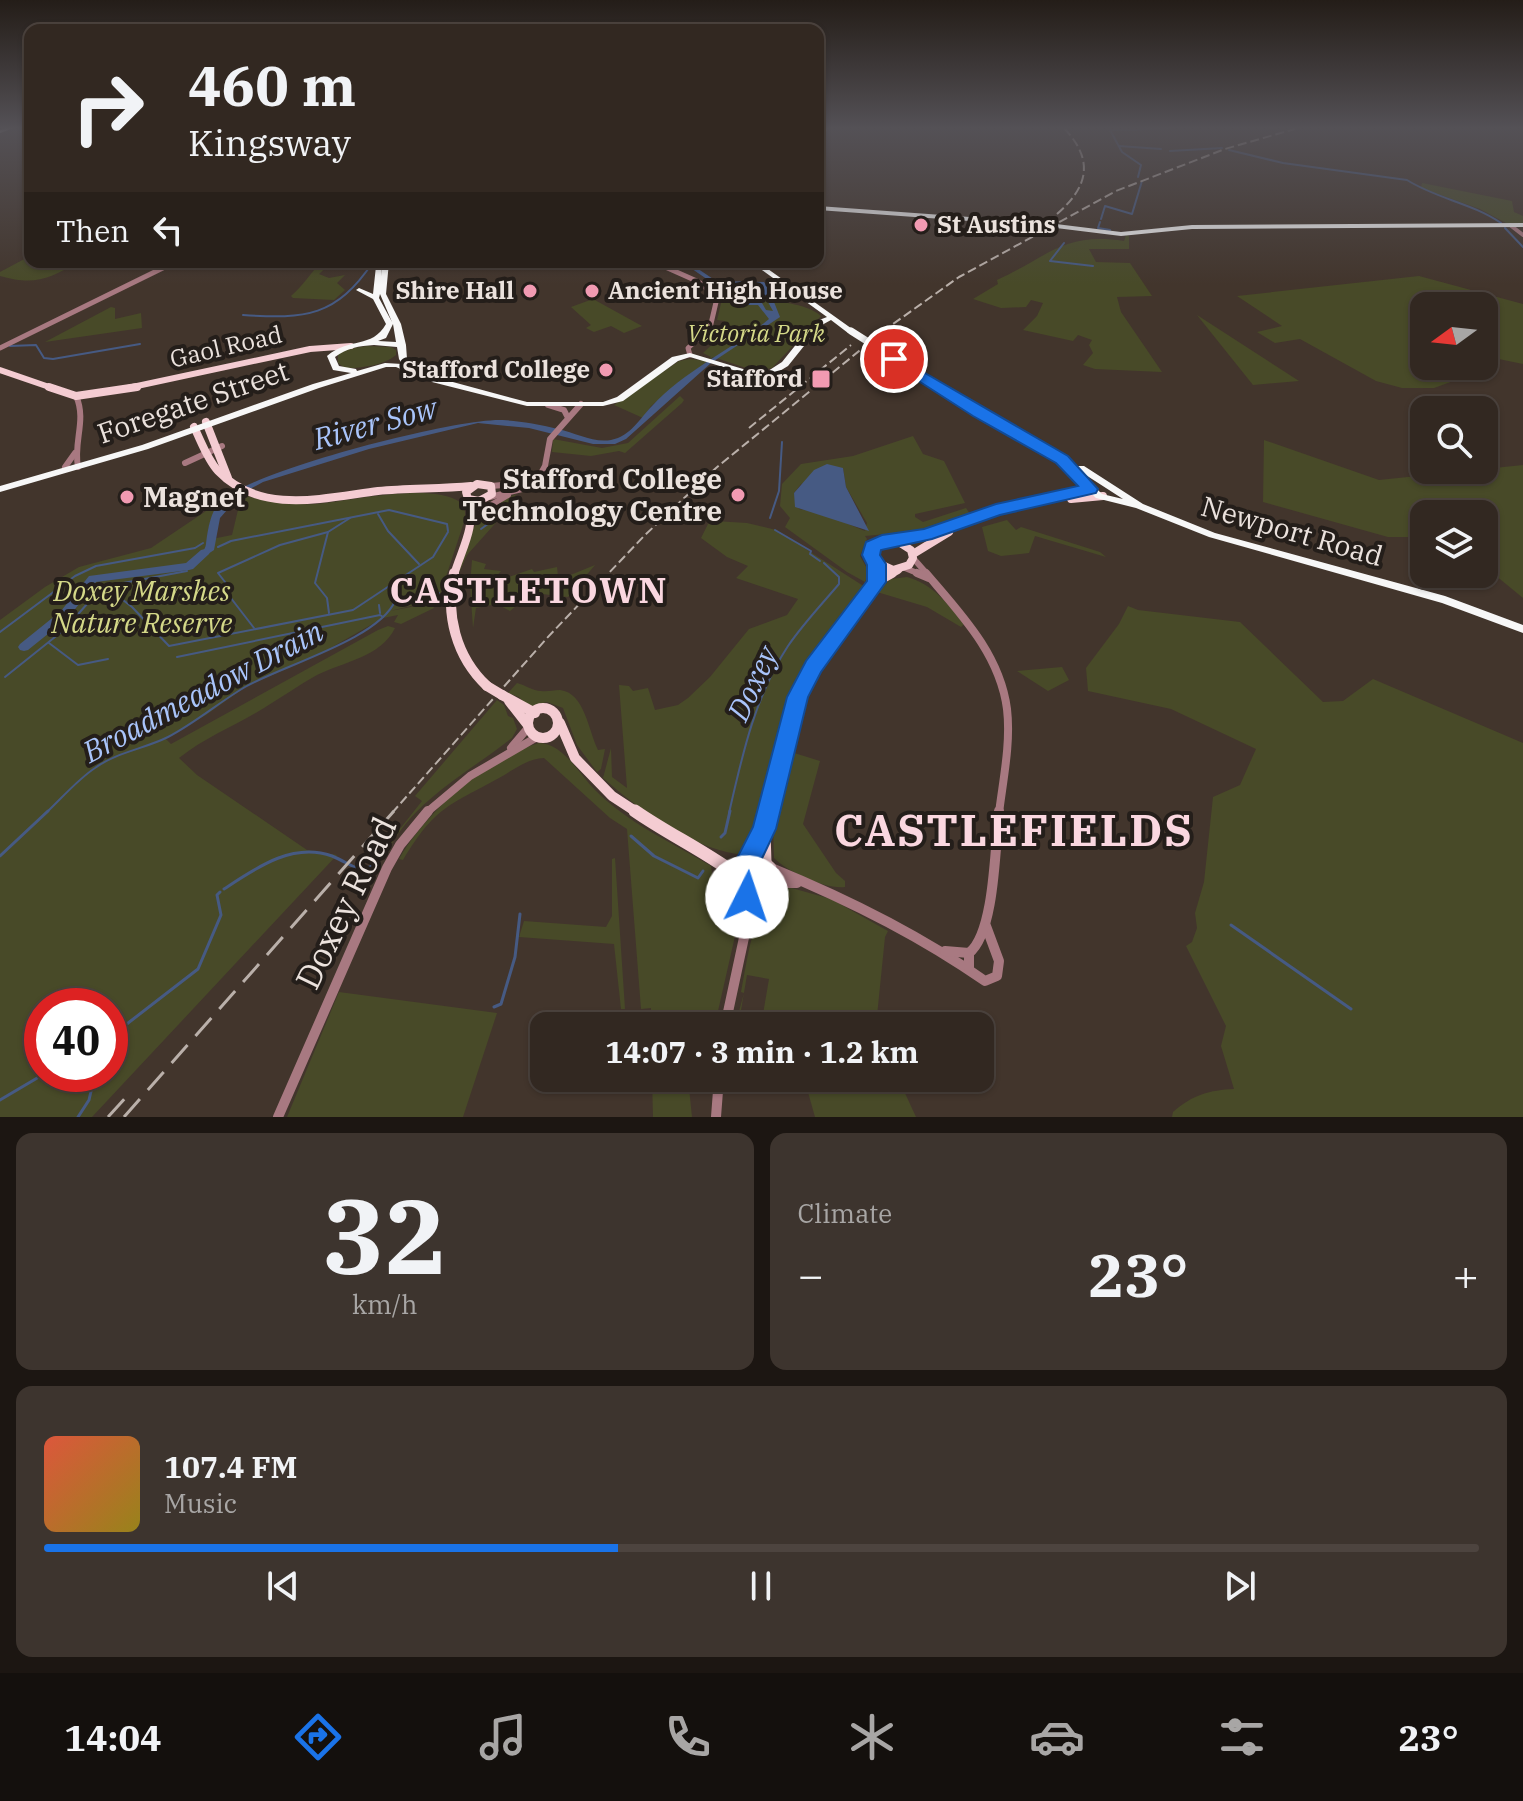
<!DOCTYPE html>
<meta charset="utf-8">
<style>
body{margin:0;font-family:"IBM Plex Serif",serif;background:#3d342e;color:#f1f3f6;height:100vh;display:flex;flex-direction:column;font-size:30px;white-space:nowrap}
*{box-sizing:border-box;margin:0}
p{font-size:26px;color:#a8a6a5}
.icon{flex:none;width:44px;height:44px;fill:none;stroke:currentColor;stroke-width:2;stroke-linecap:round;stroke-linejoin:round}
.map{position:relative;height:1117px;overflow:hidden}
.panel{display:flex;flex-direction:column;gap:16px;padding:16px;background:#1c1612;flex:1}
.panel>*{flex:none}
.hud{position:absolute;left:24px;top:24px;width:800px;height:244px;border-radius:16px;box-shadow:0 2px 6px #0004,0 0 0 2px #4d443f;background:#322821;color:#f1f3f6;overflow:hidden}
.needle{width:52px;rotate:255deg}
.fabs{position:absolute;left:1410px;top:292px;display:grid;gap:16px}
.fabs a{display:grid;place-items:center;width:88px;height:88px;border-radius:16px;background:#322821;box-shadow:0 2px 6px #0004,0 0 0 2px #4d443f;font-size:40px}
.speed{position:absolute;left:24px;top:988px;display:flex;gap:16px;font-size:40px;font-weight:700;text-align:center}
.speed>*{display:grid;place-content:center;width:104px;height:104px;border-radius:50%;background:#322821;box-shadow:0 2px 6px #0004,0 0 0 2px #4d443f;line-height:1}
.speed .limit{border:12px solid #d22;background:#fff;color:#111}
.pin{position:absolute;display:grid;place-items:center;width:68px;height:68px;color:#fff;margin:-34px;border:4px solid #fff;border-radius:50%;box-shadow:0 2px 8px #0007}
.me{position:absolute;width:88px;margin:-44px;rotate:4deg;stroke-linejoin:round;filter:drop-shadow(0 0 6px #0008)}
.turn{display:flex;align-items:center;gap:28px;height:168px;padding:0 32px;font-size:36px}
.turn .icon{width:104px;height:104px;stroke-width:2.5}
.turn b{display:block;font-size:56px;line-height:68px}
.then{display:flex;align-items:center;height:76px;padding:0 32px;background:#0003;gap:16px;font-size:30px}
.big{font-size:60px;font-weight:700;line-height:1.1}
.panel .card{flex:1;display:flex;flex-direction:column;justify-content:center;gap:12px;min-width:0;padding:0 28px;border-radius:16px;background:#3d342e}
.panel .dial{align-items:center;gap:0}
.dial b{font-size:104px;line-height:1}
.song{display:flex;align-items:center;gap:24px}
.cover{width:96px;height:96px;border-radius:12px;background:linear-gradient(135deg,hsl(10 70% 55%),hsl(50 70% 35%))}
.played{height:8px;border-radius:4px;background:linear-gradient(90deg,#1a73e8 40%,#4d443f 40%)}
.keys{display:flex;justify-content:space-around;direction:ltr}
.heat{display:flex;justify-content:space-between;align-items:center;font-size:44px;direction:ltr}
.panel .tiles{flex:1;display:grid;gap:16px;grid-template-columns:1fr 1fr}
.card:last-child{grid-column:span 2}
.trip{position:absolute;left:530px;top:1012px;width:464px;height:80px;border-radius:16px;background:#322821;box-shadow:0 2px 6px #0004,0 0 0 2px #4d443f;font-weight:700;line-height:80px;text-align:center}
.menu{display:flex;height:128px;justify-content:space-around;align-items:center;background:#14100d;color:#a8a6a5}
.menu .icon{width:56px;height:56px}
.menu .active{color:#1a73e8}
.menu b{font-size:36px;color:#f1f3f6}
.map>svg:first-child{display:block}
</style>
<div class="map">
<svg width="1523" height="1117" viewBox="0 0 1523 1117">
<rect width="100%" height="100%" fill="#42352c"/>
<g fill="#484a28" fill-rule="evenodd">
<path d="M1422,183L1512,201L1514,212L1523,216V224L1506,223L1480,209L1421,188Z"/>
<path d="M1126,235L1129,236V249H1089L1096,262L1130,263L1152,296L1117,297L1121,312L1162,372L1095,369L1083,365L1093,353L1089,345L1092,340L1078,335L1073,341L1023,330L1037,316L1043,303L1031,300L1026,307L1001,308L973,299L998,284L997,280C1048,257 1063,232 1124,241Z"/>
<path d="M30,256V262H79C48,279 35,286 0,276V272Z"/>
<path d="M322,262H332L319,274L329,278L345,275L337,283L345,290L334,300L293,298L291,296C303,286 310,273 322,262Z"/>
<path d="M1419,276L1523,304V364L1484,356V306H1424V366H1448L1456,380L1434,388H1402L1376,381L1300,339L1275,343L1257,332L1282,326L1237,296Z"/>
<path d="M734,294C762,303 801,299 821,316L772,368L755,371L713,357L651,406L643,418L614,405L679,361L690,359L706,361L711,357L703,353L720,337L725,321L717,320L722,299Z"/>
<path d="M593,299L642,326L624,333L611,326L594,332L586,328L591,325L571,307Z"/>
<path d="M111,307L115,308V319L141,313L142,328L45,342Z"/>
<path d="M1197,315L1299,381L1253,385Z"/>
<path d="M367,346L391,347L396,350V355C383,366 363,367 346,369L338,363V354L347,349Z"/>
<path d="M680,396L684,400L682,403L625,453L619,451L591,456L552,452L553,439L602,448L628,443Z"/>
<path d="M913,436L923,454L944,461L965,503L915,514V517L923,522L966,508L970,514L919,531L865,536L867,539L860,556L869,572L865,582L847,572L785,527L790,518L780,506L782,484L801,464L853,456ZM843,468L846,487L867,523L865,531L822,513L799,509L794,493L801,484Z"/>
<path d="M1264,440L1379,480L1523,465V598L1484,566V514H1424V524L1418,521L1414,537H1388L1263,502Z"/>
<path d="M225,488L236,491C216,504 209,517 207,540L232,535L238,510L247,496C270,502 292,505 316,504C350,501 431,482 460,502C466,506 465,513 465,519L440,595L435,600L390,611L432,603L434,608L401,624L394,622L398,615L383,618L320,654L245,687L206,715L165,738L171,744L378,630L388,626L395,628C381,657 343,662 317,675C299,685 282,697 264,708C235,726 207,736 179,758L197,775L307,850L337,855L92,1117H0V620L45,587L79,567L151,548L206,511ZM42,1006H110V1074H42Z"/>
<path d="M516,494L510,507L467,555L459,573C466,531 478,512 516,494Z"/>
<path d="M1007,520L1016,530L1021,527L1100,552L1106,557L1035,536L1029,553L1001,556L988,551L982,527Z"/>
<path d="M714,521L747,523L776,530L865,587L807,665L795,687L756,829C752,839 748,851 737,854C687,846 640,810 603,778L611,748L612,777L627,788L619,685L629,686L633,691L648,688L655,710L678,705L688,698L710,677L749,629L787,615L798,599L736,578L748,566L727,557L701,538L708,524Z"/>
<path d="M472,560L486,564L484,569L501,571L497,576L503,579L532,569L534,572L557,567L558,576L563,578L595,565L568,597C551,596 531,589 518,599L522,601L510,611L497,604L476,608L473,628L470,585Z"/>
<path d="M907,577C933,584 948,604 964,624L961,627L927,607L877,592L891,579Z"/>
<path d="M1128,606L1138,610L1240,622L1323,702L1343,701L1373,679L1523,743V1117H1172L1173,1112C1192,1095 1210,1090 1234,1089L1221,1046L1226,1026L1186,946L1192,942L1197,928L1195,913L1204,882L1213,797L1240,785L1256,749L1171,709L1088,691L1086,668L1119,624Z"/>
<path d="M1062,667L1069,680L1048,691L1017,671Z"/>
<path d="M517,683C525,685 533,691 541,691C547,692 553,690 560,690C585,693 588,730 598,750L605,749L601,769L597,772L577,745L563,708L547,702L528,707L519,697L508,693Z"/>
<path d="M497,700L504,705L508,716L513,718L517,729L512,738C469,772 417,798 390,847L383,846L388,844L422,801L415,796Z"/>
<path d="M539,743C563,743 580,775 595,790C629,824 671,842 711,866L713,879H718L720,872C737,883 741,895 740,914L716,1020L687,1021L686,1026H651V1008L641,1009L627,829L610,818L544,758C529,758 513,770 499,778C448,806 435,807 403,860L399,859C427,811 485,759 539,743Z"/>
<path d="M791,752L820,761L803,824L836,873L845,881V887C827,890 786,871 774,858L773,827Z"/>
<path d="M615,858L625,1009H621L614,944L519,937L524,921L606,927L612,916V859Z"/>
<path d="M788,887L831,899L888,931L885,937L876,1026H735L744,993L741,992C747,960 752,922 769,894ZM747,975L769,979L762,1020L740,1016Z"/>
<path d="M339,992L497,1013L463,1117H287Z"/>
<path d="M652,1078H688L692,1117H653Z"/>
<path d="M804,1078H898L916,1117H815Z"/>
</g>
<g fill="#465a83">
<path d="M682,262H688L716,281L764,282L777,301L774,302L780,317L711,363L626,439L615,444H593L529,428L478,423L369,449L263,482L241,494L220,518L214,550L199,560C200,553 205,551 206,544C207,537 209,514 219,503C246,471 460,417 503,420C518,421 539,424 558,429C576,433 593,443 611,440C631,436 640,418 652,406C685,370 732,350 769,319L758,305H744L734,297L762,303L766,310L773,311L768,302L758,298L762,290L760,285L723,284L726,287L714,284Z"/>
<path d="M827,464L843,468L846,487L869,531L795,507L794,493L814,470Z"/>
</g>
<g fill="none" stroke-linecap="round" stroke-linejoin="round">
<g stroke="#465a83" stroke-width="2">
<path d="M1127,130H1110L1122,152L1141,165L1138,177"/>
<path d="M1129,130L1169,128"/>
<path d="M1119,146L1161,149"/>
<path d="M1229,150L1283,163L1407,180C1437,199 1472,203 1501,223"/>
<path d="M1170,151L1222,148"/>
<path d="M1101,219L1105,206L1132,214L1142,181"/>
<path d="M1100,222L1098,228L1110,230"/>
<path d="M1505,228L1523,247"/>
<path d="M1064,243L1050,261L1093,266"/>
<path d="M243,315C306,319 336,317 373,262"/>
<path d="M10,346L36,345L44,358L53,359L140,344"/>
<path d="M378,514L388,531L419,564"/>
<path d="M770,518L779,491L782,442"/>
<path d="M481,529L496,518"/>
<path d="M775,530L811,551L810,554L820,561"/>
<path d="M218,547L231,541L389,510L447,524L448,531"/>
<path d="M105,586L132,607L169,646L353,610L433,557L448,532"/>
<path d="M379,605L380,613"/>
<path d="M329,613L327,598L315,583L328,532L350,518"/>
<path d="M254,628L227,593L225,582L218,573L280,545L328,532"/>
<path d="M0,632L75,576L96,566L195,548L203,543"/>
<path d="M49,643L78,665L108,659"/>
<path d="M177,657L380,615L383,617"/>
<path d="M5,677L65,629L102,587L187,571"/>
<path d="M46,813C62,798 77,780 95,768C117,752 144,749 168,737C195,723 218,703 245,687C281,666 379,639 395,601L439,593"/>
<path d="M729,813C742,756 755,696 788,646C803,624 822,604 839,584V577L824,563"/>
</g>
<g stroke="#465a83" stroke-width="3">
<path d="M631,836L654,856L698,878L703,871"/>
<path d="M721,837L725,833L730,811"/>
<path d="M0,856L48,811"/>
<path d="M224,889C256,868 292,842 332,856C342,860 351,866 361,870L376,865"/>
<path d="M1231,925L1351,1009"/>
<path d="M494,1007L501,1004L515,957L520,914"/>
<path d="M110,1037L198,969L221,915L217,895L220,892"/>
<path d="M0,1100L44,1074"/>
<path d="M78,1117L89,1100L95,1074"/>
</g>
<path fill="#465a83" fill-rule="evenodd" d="M205,549L210,552L209,554L193,569L189,570L96,582L69,617L28,650L24,651L20,650L18,647L20,644L61,611L89,576L186,563L201,550Z"/>
<path stroke="#a87981" stroke-width="4" d="M1510,225L1523,235"/>
<g stroke="#a87981" stroke-width="5">
<path d="M654,262L699,282L717,298L710,328L688,348L690,355"/>
<path d="M659,266L670,262"/>
<path d="M0,348L175,262"/>
</g>
<g stroke="#a87981" stroke-width="6">
<path d="M76,396C87,420 73,442 78,467"/>
<path d="M548,405L564,410L567,416"/>
<path d="M185,463L222,446"/>
<path d="M65,467L75,453"/>
<path d="M491,486L526,483"/>
<path d="M490,497L522,489L539,477L545,466L550,439L581,404"/>
<path d="M474,515L508,495"/>
<path d="M913,558L928,575"/>
<path d="M905,568L922,575"/>
</g>
<g stroke="#a87981" stroke-width="8">
<path d="M917,573L929,578"/>
<path d="M926,573C960,613 1000,654 1007,709C1011,743 1003,780 999,813"/>
<path d="M511,748L527,729"/>
<path d="M426,813L470,776L537,737"/>
</g>
<g stroke="#a87981" stroke-width="10">
<path d="M771,868C847,899 918,934 985,981L997,976L999,961L986,926"/>
<path d="M769,883H797"/>
<path d="M747,884L748,917"/>
<path d="M945,951L969,953"/>
<path d="M969,969V953C995,933 995,845 999,811"/>
<path d="M725,1026L748,919L764,886"/>
<path d="M278,1117L387,868L400,845L428,811"/>
<path d="M716,1117L719,1078"/>
</g>
<g stroke="#f4ccd2" stroke-width="6">
<path d="M0,370L55,389"/>
<path d="M123,389L310,349L351,346"/>
</g>
<g stroke="#f4ccd2" stroke-width="8">
<path d="M49,387L76,396L137,387"/>
<path d="M206,422L228,478"/>
<path d="M194,427C201,441 207,459 218,471C260,515 324,498 378,491C409,488 440,489 471,486"/>
<path d="M477,484L491,486L492,494L479,501L468,499L466,492Z"/>
<path d="M1071,499L1103,496"/>
<path d="M897,541L911,550L913,558L909,565L893,570L873,561L871,550L882,541L912,538L996,510L1090,489"/>
<path d="M913,554L949,532"/>
<path d="M454,575C461,550 477,526 468,499"/>
<path d="M889,575L898,570"/>
</g>
<g stroke="#f4ccd2" stroke-width="10">
<path d="M454,573C445,614 456,657 487,686"/>
<path d="M502,695L535,713"/>
<path d="M509,701L527,724"/>
<circle cx="543" cy="723" r="15"/>
<path d="M560,723L575,758L612,796L638,813"/>
<path d="M768,813L787,735L805,681L876,582L892,573"/>
</g>
<g stroke="#f4ccd2" stroke-width="13">
<path d="M635,811C671,836 711,854 745,881"/>
<path d="M764,833L765,862"/>
<path d="M749,861L761,860L770,868L771,879L764,886L747,884L743,870L764,829L768,811"/>
</g>
<g fill="#f7f7f7" fill-rule="evenodd">
<path d="M6,128H14L0,133V130Z"/>
<path d="M824,128H829L818,139V135Z"/>
<path d="M818,206L1025,221L1028,223L1025,225L818,210Z"/>
<path d="M1523,223V227L1192,229L1121,236L1056,228L1053,226L1056,224L1121,232L1192,225Z"/>
<path d="M383,262H389L386,294L401,324L406,345L407,359L413,368L438,378L527,402H603L617,397L672,357L690,353L753,372L768,371L782,362L814,322L827,317L751,262H758L855,331L848,333L831,320L820,326L788,366L773,375L753,376L690,357L678,361L623,401L603,406H527L432,382L396,367H386L319,388L148,449L0,492V486L142,445L313,384L351,373L333,370L327,356C349,337 372,349 386,324L373,299L356,290L359,288L373,294L376,266L379,264L382,266L381,276ZM380,294L392,322L379,298ZM393,324L396,342L378,341L386,338ZM374,345L397,347L399,359L402,364L385,363L357,371L356,369L339,366L335,357C347,348 359,346 374,345Z"/>
<path d="M878,348H884L970,404L1065,458L1102,494L1123,499L1078,470L1077,468L1078,466H1084L1143,504L1215,533L1445,596L1523,625V633L1442,603L1209,537L1136,508L1096,498L1059,462L964,408L878,352Z"/>
</g>
<g stroke="#bab0aa" stroke-width="2" stroke-dasharray="9 4" stroke-linecap="butt">
<path d="M1057,214C1089,186 1094,160 1064,128"/>
<path d="M749,428L851,345"/>
<path d="M392,813L547,638L644,536L716,468L886,329L959,277L1116,191L1225,149L1298,128"/>
</g>
<g stroke="#bab0aa" stroke-width="3" stroke-dasharray="24 12" stroke-linecap="butt">
<path d="M108,1117L128,1095"/>
<path d="M124,1117L394,811"/>
</g>
<path stroke="#f4ccd2" stroke-width="10" d="M487,686L502,695"/>
<path stroke="#f7f7f7" stroke-width="6" d="M1025,223L1056,226"/>
<path stroke="#f7f7f7" stroke-width="7" d="M851,331L881,350"/>
</g>
<linearGradient id="sky" x2="0" y2="1"><stop stop-color="#241d18"/><stop offset="0.45" stop-color="#545156"/><stop offset="1" stop-color="#545156" stop-opacity="0"/></linearGradient>
<rect width="1523" height="285" fill="url(#sky)"/>
<path fill="#1a73e8" stroke="#114b97" stroke-width="2" d="M894,355L1068,456L1098,489L1096,493L1000,515L932,539L881,550L880,555L886,564V582L821,672L808,697L776,829L756,871L760,897L756,906L747,909L738,906L731,870L753,827L787,697L806,661L867,581V565L862,555L866,542L882,535L924,529L996,504L1078,486L1056,463L973,416L889,362V356Z"/>
<g fill="#f19ab2" stroke="#241e1a" stroke-width="3">
<circle cx="921" cy="225" r="8"/>
<circle cx="530" cy="291" r="8"/>
<circle cx="592" cy="291" r="8"/>
<circle cx="606" cy="370" r="8"/>
<rect x="811" y="369" width="20" height="20" rx="4"/>
<circle cx="738" cy="495" r="8"/>
<circle cx="127" cy="497" r="8"/>
</g>
<g text-anchor="middle" stroke-width="8" stroke-linejoin="round" paint-order="stroke">
<g font-size="24" font-weight="bold" fill="#ebe2dd" stroke="#241e1a" text-anchor="end">
<text x="937" y="233" text-anchor="start">St Austins</text>
<text x="514" y="299">Shire Hall</text>
<text x="608" y="299" text-anchor="start">Ancient High House</text>
<text x="590" y="378">Stafford College</text>
<text x="803" y="387">Stafford</text>
</g>
<g font-size="24" font-style="italic" fill="#d4d888" stroke="#241e1a">
<text x="756" y="342">Victoria Park</text>
</g>
<g font-size="24" fill="#ebe2dd" stroke="#241e1a">
<text transform="translate(226 347) rotate(-13)" y="8">Gaol Road</text>
</g>
<g font-size="28" fill="#ebe2dd" stroke="#241e1a">
<text transform="translate(193 402) rotate(-19)" y="10">Foregate Street</text>
<text transform="translate(1292 531) rotate(16)" y="10">Newport Road</text>
</g>
<g font-size="28" font-weight="bold" fill="#ebe2dd" stroke="#241e1a" text-anchor="end">
<text x="722" y="489">Stafford College<tspan x="722" dy="32">Technology Centre</tspan></text>
<text x="143" y="507" text-anchor="start">Magnet</text>
</g>
<g font-size="28" font-style="italic" fill="#d4d888" stroke="#241e1a">
<text x="142" y="601">Doxey Marshes<tspan x="142" dy="32">Nature Reserve</tspan></text>
</g>
<g font-size="30" font-style="italic" fill="#a9c4fa" stroke="#241e1a">
<text transform="translate(375 424) rotate(-15)" y="10">River Sow</text>
<text transform="translate(753 684) rotate(-65)" y="10">Doxey</text>
<text transform="translate(203 692) rotate(-28)" y="10">Broadmeadow Drain</text>
</g>
<g font-size="34" fill="#ebe2dd" stroke="#241e1a">
<text transform="translate(346 903) rotate(-64)" y="12">Doxey Road</text>
</g>
<g font-size="36" font-weight="bold" letter-spacing="2" fill="#fad7e0" stroke="#241e1a">
<text x="529" y="603">CASTLETOWN</text>
</g>
<g font-size="44" font-weight="bold" letter-spacing="2" fill="#fad7e0" stroke="#241e1a">
<text x="1014" y="846">CASTLEFIELDS</text>
</g>
</g>
</svg>
<div class="fabs">
<a><svg class="needle" viewBox="-14 -14 28 28"><path d="M0-13l5 13h-10z" fill="#e53935"/><path d="M0 13l5-13h-10z" fill="#a8a6a5"/></svg></a>
<a><svg class="icon" aria-label="search" viewBox="0 0 24 24"><circle cx="10" cy="10" r="6"/><path d="M15 15l6 6"/></svg></a>
<a><svg class="icon" aria-label="layers" viewBox="0 0 24 24"><path d="M12 4l9 5-9 5-9-5zM3 14l9 5 9-5"/></svg></a>
</div>
<div class="speed"><div class="limit">40</div></div>
<div class="pin" style="left:894px;top:359px;background:#d93025"><svg class="icon" aria-label="arrive" viewBox="0 0 24 24"><path d="M6 21V4h12l-3 4 3 4H6"/></svg></div>
<svg class="me" style="left:747px;top:897px" viewBox="-20 -20 40 40"><circle r="19" fill="#fff"/><path d="M0-13L10 11 0 6-10 11z" fill="#1a73e8"/></svg>
<div class="trip">14:07 · 3 min · 1.2 km</div>
<div class="hud">
<div class="turn"><svg class="icon" aria-label="right" viewBox="0 0 24 24"><path d="M7 20v-9h11M14 6l5 5-5 5"/></svg><div><b>460 m</b>Kingsway</div></div>
<div class="then">Then<svg class="icon" aria-label="left" viewBox="0 0 24 24"><path d="M17 20v-9H6M10 6l-5 5 5 5"/></svg></div>
</div>
</div>
<section class="panel">
<div class="tiles">
<div class="card dial"><b>32</b><p>km/h</p></div>
<div class="card"><p>Climate</p>
<div class="heat"><a>−</a><b class="big">23°</b><a>+</a></div>
</div>
<div class="card">
<div class="song"><i class="cover"></i><div><b>107.4 FM</b><p>Music</p></div></div>
<div class="played"></div>
<div class="keys"><svg class="icon" aria-label="previous" viewBox="0 0 24 24"><path d="M18 5L8 12l10 7zM5 5v14"/></svg><svg class="icon" aria-label="pause" viewBox="0 0 24 24"><path d="M8 5v14M16 5v14"/></svg><svg class="icon" aria-label="next" viewBox="0 0 24 24"><path d="M6 5l10 7-10 7zM19 5v14"/></svg></div>
</div>
</div>
</section>
<nav class="menu">
<b>14:04</b>
<svg class="icon active" aria-label="directions" viewBox="0 0 24 24"><path d="M12 3l9 9-9 9-9-9zM9 14v-3h6M13 9l2 2-2 2"/></svg>
<svg class="icon" aria-label="music" viewBox="0 0 24 24"><path d="M9 18V5l10-2v13"/><circle cx="6" cy="18" r="3"/><circle cx="16" cy="16" r="3"/></svg>
<svg class="icon" aria-label="phone" viewBox="0 0 24 24"><path d="M5 4h4l2 5-3 2q2 4 5 5l2-3 5 2v4C11 20 4 13 5 4z"/></svg>
<svg class="icon" aria-label="climate" viewBox="0 0 24 24"><path d="M12 3v18M4 7l16 10M4 17L20 7"/></svg>
<svg class="icon" aria-label="car" viewBox="0 0 24 24"><path d="M5 17H2v-5l4-1 3-4h7l3 4 3 1v5h-3M9 17h6M6 11h13"/><circle cx="7" cy="17" r="2"/><circle cx="17" cy="17" r="2"/></svg>
<svg class="icon" aria-label="filters" viewBox="0 0 24 24"><path d="M4 7h16M4 17h16"/><circle cx="9" cy="7" r="2"/><circle cx="15" cy="17" r="2"/></svg>
<b>23°</b>
</nav>
